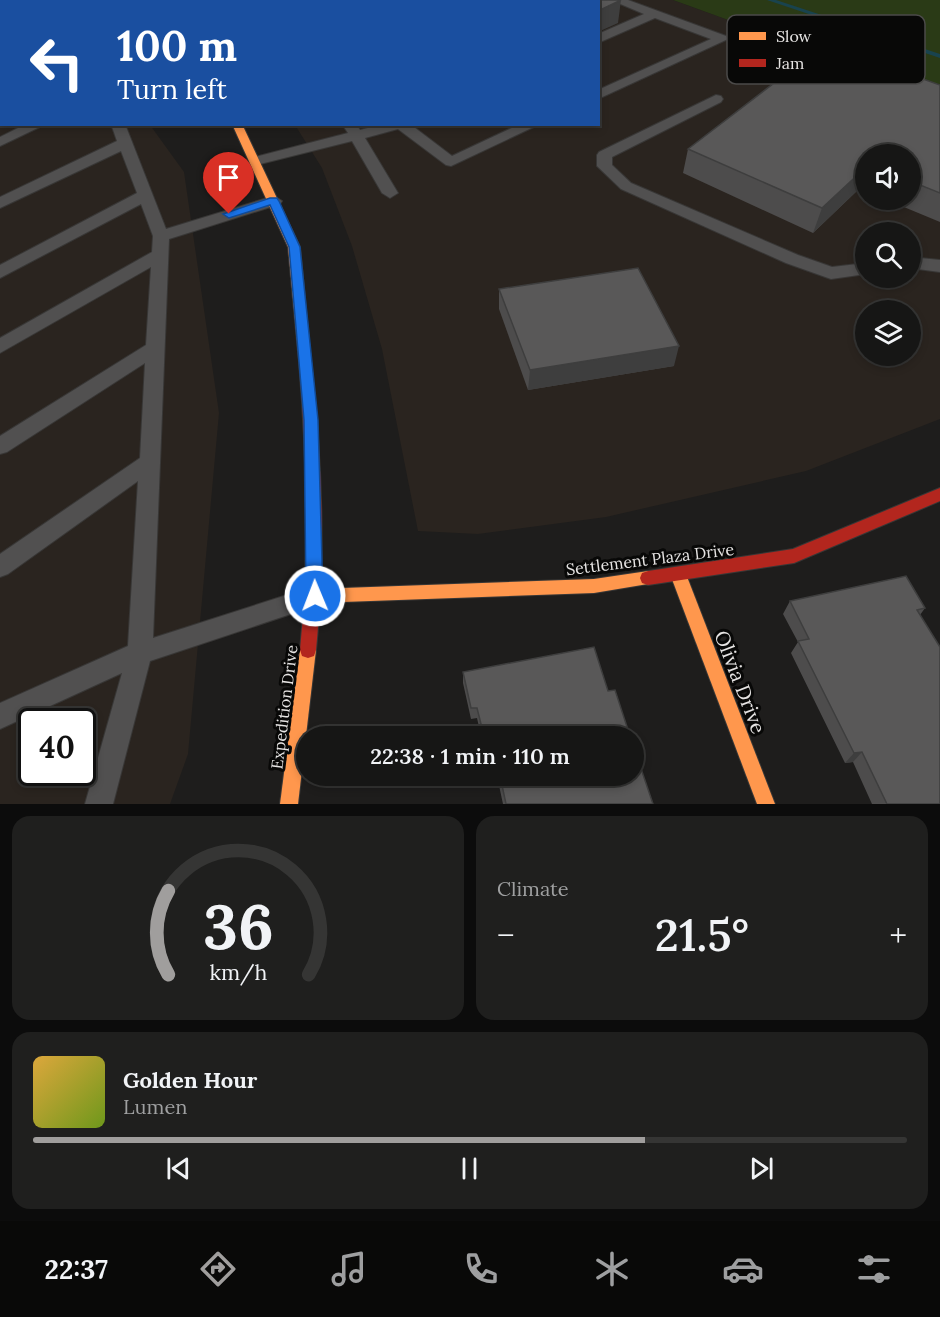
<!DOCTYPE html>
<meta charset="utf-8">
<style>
body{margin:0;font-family:Lora,serif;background:#1f1f1e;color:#f1f3f6;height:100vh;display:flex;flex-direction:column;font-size:22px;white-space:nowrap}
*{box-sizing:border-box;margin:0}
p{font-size:20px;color:#9e9fa0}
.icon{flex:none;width:33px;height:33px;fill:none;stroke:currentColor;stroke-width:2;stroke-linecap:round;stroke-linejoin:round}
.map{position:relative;height:804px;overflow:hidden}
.sheet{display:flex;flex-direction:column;gap:12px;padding:12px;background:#0c0c0c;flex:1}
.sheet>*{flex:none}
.banner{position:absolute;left:0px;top:0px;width:600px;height:126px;box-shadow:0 3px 9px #0003,0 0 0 2px #353534;background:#1a4fa0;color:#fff;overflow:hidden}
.controls{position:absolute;left:855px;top:144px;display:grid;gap:12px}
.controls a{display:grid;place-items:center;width:66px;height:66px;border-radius:50%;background:#161615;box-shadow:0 3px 9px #0003,0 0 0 2px #353534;font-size:30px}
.speed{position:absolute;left:18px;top:708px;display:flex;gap:12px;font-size:30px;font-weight:700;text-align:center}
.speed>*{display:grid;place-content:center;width:78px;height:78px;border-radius:50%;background:#161615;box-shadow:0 3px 9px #0003,0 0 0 2px #353534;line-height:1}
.speed .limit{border:3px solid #111;border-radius:9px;background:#fff;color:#111}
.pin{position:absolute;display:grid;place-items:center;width:51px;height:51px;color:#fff;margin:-62px -26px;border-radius:50% 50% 50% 0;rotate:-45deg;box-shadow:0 0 6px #0007}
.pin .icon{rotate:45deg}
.me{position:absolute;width:66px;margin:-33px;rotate:359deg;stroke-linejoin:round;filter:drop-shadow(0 0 4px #0008)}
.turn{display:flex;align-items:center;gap:21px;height:126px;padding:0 18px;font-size:27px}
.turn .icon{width:78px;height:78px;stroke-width:2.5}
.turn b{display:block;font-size:42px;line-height:51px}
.big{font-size:45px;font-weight:600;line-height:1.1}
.sheet .card{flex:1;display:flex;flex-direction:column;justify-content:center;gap:9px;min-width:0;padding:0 21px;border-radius:18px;background:#1f1f1e}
.sheet .dial{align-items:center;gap:0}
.dial svg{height:156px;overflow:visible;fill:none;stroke:#353534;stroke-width:7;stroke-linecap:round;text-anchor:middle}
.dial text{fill:#f1f3f6;stroke:none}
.song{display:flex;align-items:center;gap:18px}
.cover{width:72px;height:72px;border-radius:9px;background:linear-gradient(135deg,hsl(40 70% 55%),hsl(80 70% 35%))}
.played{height:6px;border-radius:3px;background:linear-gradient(90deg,#a09e9d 70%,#353534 70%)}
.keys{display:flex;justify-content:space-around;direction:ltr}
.heat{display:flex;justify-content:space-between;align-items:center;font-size:33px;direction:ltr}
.sheet .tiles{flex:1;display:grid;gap:12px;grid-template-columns:1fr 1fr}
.card:last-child{grid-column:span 2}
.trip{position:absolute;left:296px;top:726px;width:348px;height:60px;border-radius:30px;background:#161615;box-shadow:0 3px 9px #0003,0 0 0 2px #353534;font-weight:600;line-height:60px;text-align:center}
.tab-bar{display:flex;height:96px;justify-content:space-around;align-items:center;background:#090908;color:#9e9fa0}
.tab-bar .icon{width:42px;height:42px}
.tab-bar .current{color:#a09e9d}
.tab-bar b{font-size:27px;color:#f1f3f6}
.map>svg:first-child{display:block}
</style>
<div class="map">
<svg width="940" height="804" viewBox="0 0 940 804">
<rect width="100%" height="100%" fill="#1e1d1c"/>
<g fill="#2a241f" fill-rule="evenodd">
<path d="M194,0H673L940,97V419L806,471L606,517L478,534L418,531L382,349L352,246L322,168L295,125L598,124V2ZM866,154H910V200H866ZM866,232H910V278H866ZM866,310H910V356H866Z"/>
<path d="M0,1L2,124L150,125L184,172L219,413L188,754L170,804H0ZM32,722H82V772H32Z"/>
</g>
<path fill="#2a3a16" d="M673,0H940V97Z"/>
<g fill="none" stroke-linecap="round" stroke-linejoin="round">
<path fill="#19434e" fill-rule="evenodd" d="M767,0H776L940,54V58Z"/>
<g stroke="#383736" stroke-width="2">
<g id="lane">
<path d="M229,0H242L243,2H230Z"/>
<path d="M318,0H333L317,2Z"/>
<path d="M611,0H628L726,36L728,39L598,99V90L711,39L655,18L598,43V34L644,14Z"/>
<path d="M0,32L2,33V41L0,40Z"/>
<path d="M0,87H2L0,96Z"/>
<path d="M716,95L721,96L723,99L721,102L612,157V165L631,183L798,255L832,267L866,263V274L831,279L786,263L621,189L597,166V155L599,152Z"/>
<path d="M26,124H46L0,146V137Z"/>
<path d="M111,124H125L166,229L274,196L282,201L280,204L169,239L153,638L315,586L323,589L327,596L323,603L315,606L150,661L113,804H85L122,673L0,729V703L128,646L138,481L8,574L0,577V554L140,458L145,363L7,452L0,454V436L146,345L151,267L0,353V338L152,252L153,236L141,204L0,278V265L137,193L121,151L0,208V197L117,141Z"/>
<path d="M346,124H356L360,130L383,124H410L452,156L520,124H540L451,166L446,165L398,129L365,138L398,193L390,198L382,193L352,141L256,165L249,161L251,158L348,133L344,127Z"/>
<path d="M910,257L940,260V272L910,268Z"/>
</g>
</g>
<g stroke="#383736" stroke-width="2">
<g id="slow">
<path d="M129,0H138L139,2H130Z"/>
<path d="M232,124H242L300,247L311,362L310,365H300L299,362L288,247Z"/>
<path d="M678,567L684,569L686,574L775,804H757L670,574L672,569Z"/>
<path d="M648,571L654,573L656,578L654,583L594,593L315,603L309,601L307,596L309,591L315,589L594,579Z"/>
<path d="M308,642L314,644L316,650L298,804H280L300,650L302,644Z"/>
</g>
</g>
<g stroke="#383736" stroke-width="2">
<g id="jam">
<path d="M305,357L311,362C322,458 326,553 316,650L314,656L308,658L302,656L300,650C310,554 307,458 299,362Z"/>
<path d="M940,488V501L794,563L648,585L642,583L640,578L642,573L648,571L793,549Z"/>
</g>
</g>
<use href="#lane" fill="#515050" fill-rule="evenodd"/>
<use href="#slow" fill="#ff974d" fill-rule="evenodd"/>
<use href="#jam" fill="#b3261e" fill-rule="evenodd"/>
</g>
<g fill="#4d4c4c">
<path d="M940,85V222L887,200H910V154H866V190L860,188L813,233L683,173L688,149Z"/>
<path d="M499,289L674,366L528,390L499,309Z"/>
<path d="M790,601L925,608L920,615L940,804H872L853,762L845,763L791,653L798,642L783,614Z"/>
<path d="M463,672L608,691L630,736H481L477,718L471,719L463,683Z"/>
<path d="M497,776H633L653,804H503Z"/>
</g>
<g fill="#3e3e3e">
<path d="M621,0L618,23L598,32V11Z"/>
<path d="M866,167V173L860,188L813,233L822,208Z"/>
<path d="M679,346L674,366L528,390L530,370Z"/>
<path d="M862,752L853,762L845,763L854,753Z"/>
</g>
<g fill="#595858" stroke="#3e3e3e" stroke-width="1.5">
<path d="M375,0H621L598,11V2H377Z"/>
<path d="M825,44L940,85V193L910,181V154H866V167L822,208L688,149Z"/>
<path d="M638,268L679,346L530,370L499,289Z"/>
<path d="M906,576L925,608L917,610L940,647V804H887L862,752L854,753L798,641L809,639L790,601Z"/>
<path d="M594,647L608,691L615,690L630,736H484L477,708H471L463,672Z"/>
<path d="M633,745L653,804H506L500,776H633Z"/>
</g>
<path fill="#1a73e8" stroke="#114b97" stroke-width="1.5" d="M270,198H277L279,201L300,247L318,420L323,596L320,601L315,603L309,601L306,596L304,420L289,247L270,205L229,218L223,214Z"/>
<g text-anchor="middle" stroke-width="6" stroke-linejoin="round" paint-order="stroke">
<g font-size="16" fill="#e6e4e3" stroke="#080807">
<text transform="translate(650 559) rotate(-7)" y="6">Settlement Plaza Drive</text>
<text transform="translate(284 707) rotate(-83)" y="6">Expedition Drive</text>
</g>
<g font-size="20" fill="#e6e4e3" stroke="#080807">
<text transform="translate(740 682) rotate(69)" y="7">Olivia Drive</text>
</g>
</g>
<rect x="727" y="15" width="198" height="69" rx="9" fill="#080807" stroke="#4b4a49" stroke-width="1.5"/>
<rect x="739" y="32" width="27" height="8" fill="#ff974d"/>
<rect x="739" y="59" width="27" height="8" fill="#b3261e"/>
<g font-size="16" fill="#e6e4e3">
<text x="776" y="42">Slow</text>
<text x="776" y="69">Jam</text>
</g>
</svg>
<div class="controls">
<a><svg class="icon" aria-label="sound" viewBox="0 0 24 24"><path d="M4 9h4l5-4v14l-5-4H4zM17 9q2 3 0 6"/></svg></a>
<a><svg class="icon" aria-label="search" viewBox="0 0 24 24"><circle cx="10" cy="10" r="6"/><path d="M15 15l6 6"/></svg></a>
<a><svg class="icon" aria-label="layers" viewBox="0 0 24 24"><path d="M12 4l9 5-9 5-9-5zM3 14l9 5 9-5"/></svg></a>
</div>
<div class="speed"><div class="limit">40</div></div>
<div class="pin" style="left:229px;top:214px;background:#d93025"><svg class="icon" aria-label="arrive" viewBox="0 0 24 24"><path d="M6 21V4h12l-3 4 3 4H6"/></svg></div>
<svg class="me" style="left:315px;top:596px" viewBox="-20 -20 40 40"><circle r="17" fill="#1a73e8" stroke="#fff" stroke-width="3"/><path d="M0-11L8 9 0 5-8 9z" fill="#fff"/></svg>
<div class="trip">22:38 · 1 min · 110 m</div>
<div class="banner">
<div class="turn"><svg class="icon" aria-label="left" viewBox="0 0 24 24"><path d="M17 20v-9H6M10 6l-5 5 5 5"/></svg><div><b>100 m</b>Turn left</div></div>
</div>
</div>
<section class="sheet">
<div class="tiles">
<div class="card dial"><svg viewBox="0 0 100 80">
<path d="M14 69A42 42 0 1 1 86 69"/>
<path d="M14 69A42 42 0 0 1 14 26" stroke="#a09e9d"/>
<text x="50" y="56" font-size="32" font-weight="700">36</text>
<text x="50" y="72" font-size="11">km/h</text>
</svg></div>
<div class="card"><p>Climate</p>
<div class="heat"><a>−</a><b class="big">21.5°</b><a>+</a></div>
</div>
<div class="card">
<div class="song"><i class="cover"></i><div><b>Golden Hour</b><p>Lumen</p></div></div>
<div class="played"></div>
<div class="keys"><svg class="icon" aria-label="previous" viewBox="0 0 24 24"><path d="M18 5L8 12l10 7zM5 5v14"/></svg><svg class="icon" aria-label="pause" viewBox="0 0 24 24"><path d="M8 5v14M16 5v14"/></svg><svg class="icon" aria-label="next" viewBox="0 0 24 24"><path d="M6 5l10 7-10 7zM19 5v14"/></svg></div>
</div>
</div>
</section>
<nav class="tab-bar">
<b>22:37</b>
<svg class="icon current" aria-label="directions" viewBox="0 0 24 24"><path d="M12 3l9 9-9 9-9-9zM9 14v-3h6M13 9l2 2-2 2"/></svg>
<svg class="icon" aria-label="music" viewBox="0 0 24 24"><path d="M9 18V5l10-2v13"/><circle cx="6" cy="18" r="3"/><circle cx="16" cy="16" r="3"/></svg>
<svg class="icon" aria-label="phone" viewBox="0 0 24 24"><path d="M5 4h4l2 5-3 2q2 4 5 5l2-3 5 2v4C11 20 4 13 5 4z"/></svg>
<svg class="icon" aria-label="climate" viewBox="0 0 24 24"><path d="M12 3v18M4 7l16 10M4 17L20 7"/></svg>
<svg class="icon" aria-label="car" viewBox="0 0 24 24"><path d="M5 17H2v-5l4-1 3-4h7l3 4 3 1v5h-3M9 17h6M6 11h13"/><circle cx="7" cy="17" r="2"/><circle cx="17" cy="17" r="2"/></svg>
<svg class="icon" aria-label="filters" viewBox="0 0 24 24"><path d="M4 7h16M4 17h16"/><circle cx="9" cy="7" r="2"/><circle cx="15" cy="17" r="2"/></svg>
</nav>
